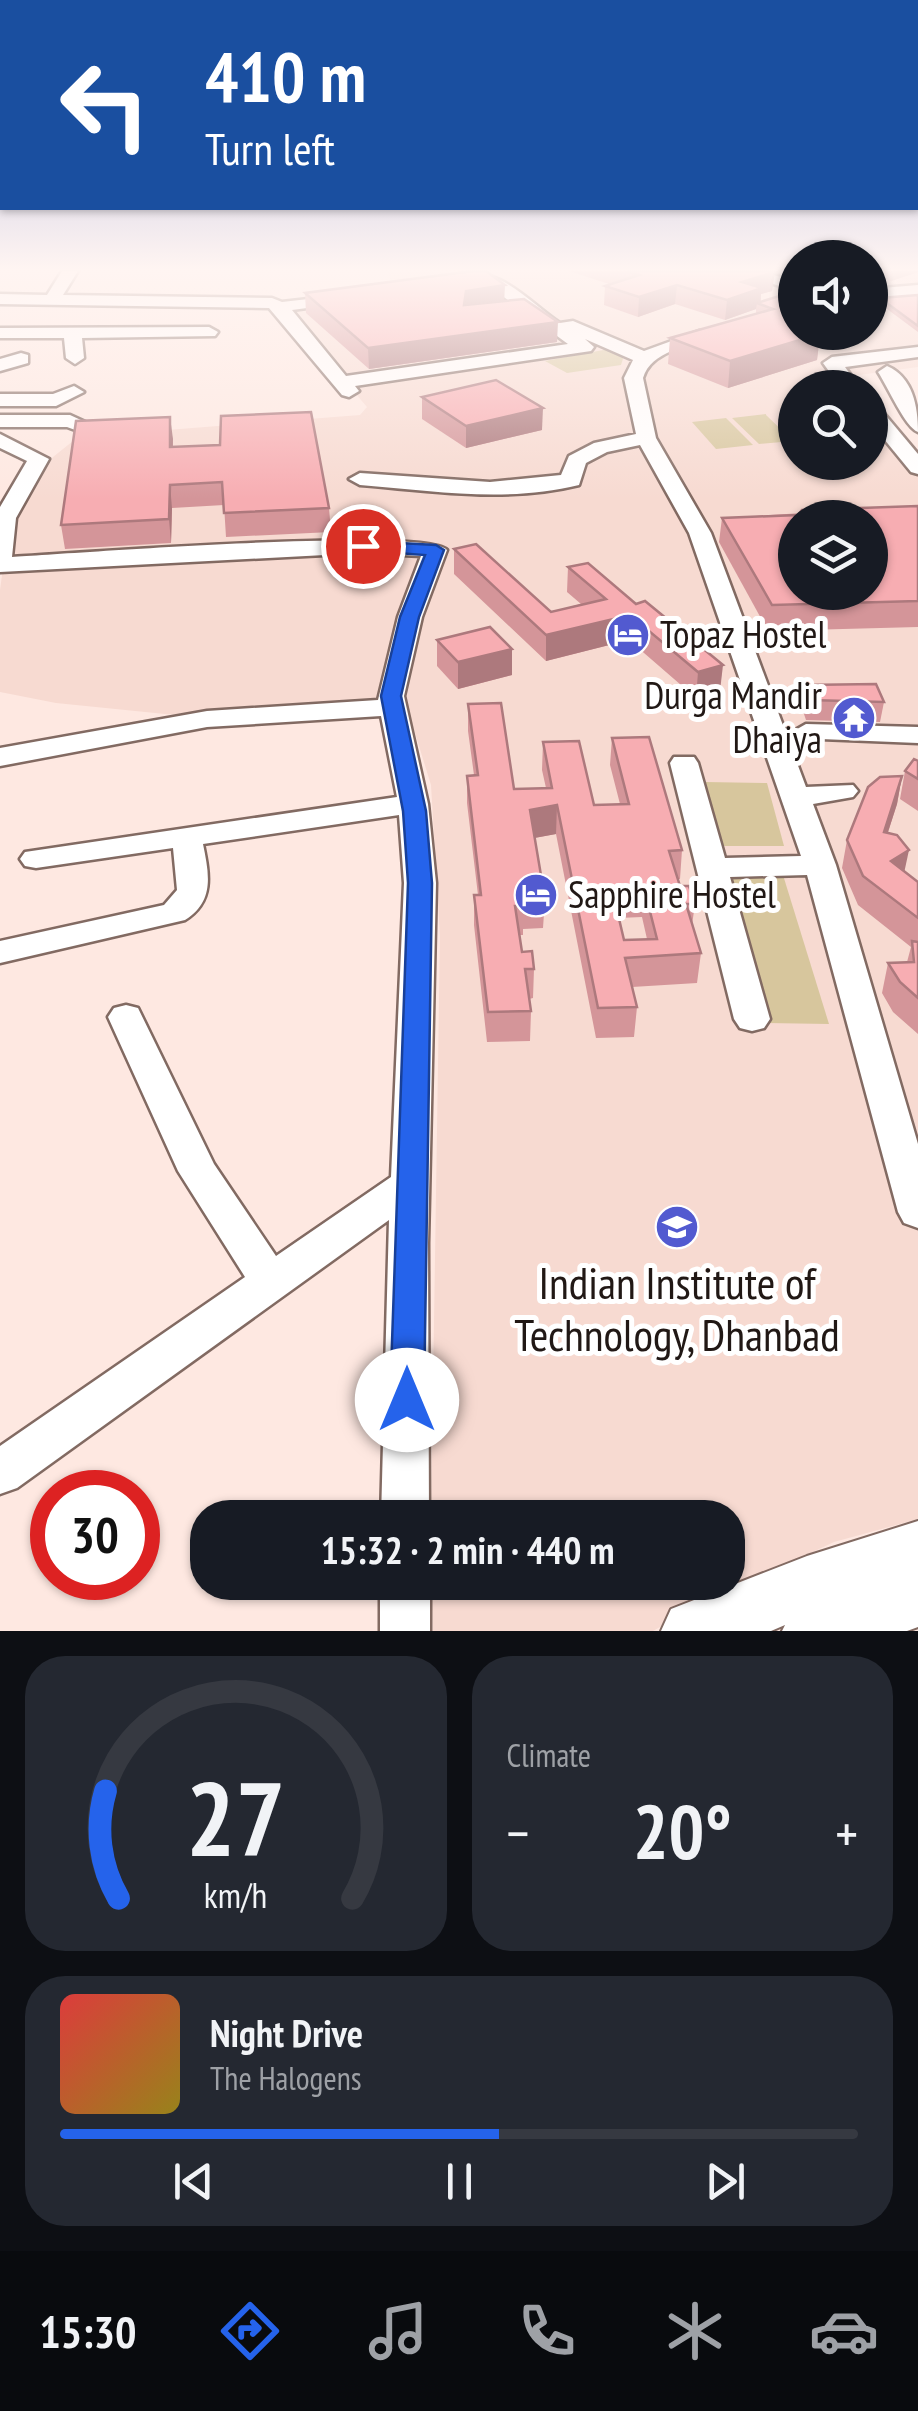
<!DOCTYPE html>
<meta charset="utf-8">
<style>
body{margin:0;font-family:"PT Sans Narrow",sans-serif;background:#242831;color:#f1f3f6;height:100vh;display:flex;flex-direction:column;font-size:38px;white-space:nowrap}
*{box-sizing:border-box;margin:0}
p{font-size:32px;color:#9ea1a6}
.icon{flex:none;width:55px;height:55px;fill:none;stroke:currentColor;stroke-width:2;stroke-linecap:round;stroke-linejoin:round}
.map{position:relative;height:1631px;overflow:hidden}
.side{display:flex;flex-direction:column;gap:25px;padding:25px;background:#0d0f14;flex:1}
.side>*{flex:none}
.banner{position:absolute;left:0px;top:0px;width:920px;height:210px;box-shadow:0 2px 8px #0004;background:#1a4fa0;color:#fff;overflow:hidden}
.controls{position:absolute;left:778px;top:240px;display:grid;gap:20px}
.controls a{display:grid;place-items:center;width:110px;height:110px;border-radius:50%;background:#171b24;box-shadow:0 2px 8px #0004;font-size:50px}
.speed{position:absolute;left:30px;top:1470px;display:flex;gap:20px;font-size:50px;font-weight:700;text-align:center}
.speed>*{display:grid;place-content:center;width:130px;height:130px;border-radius:50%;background:#171b24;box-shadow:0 2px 8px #0004;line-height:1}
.speed .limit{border:15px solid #d22;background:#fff;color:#111}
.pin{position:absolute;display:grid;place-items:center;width:85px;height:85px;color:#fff;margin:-42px;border:5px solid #fff;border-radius:50%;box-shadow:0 2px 10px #0007}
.me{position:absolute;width:110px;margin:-55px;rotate:0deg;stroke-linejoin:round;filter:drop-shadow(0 0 8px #0008)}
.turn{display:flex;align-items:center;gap:35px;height:210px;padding:0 40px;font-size:45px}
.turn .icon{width:130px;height:130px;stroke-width:2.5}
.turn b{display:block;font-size:70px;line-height:85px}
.big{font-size:75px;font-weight:800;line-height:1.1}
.side .widget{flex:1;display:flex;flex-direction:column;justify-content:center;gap:15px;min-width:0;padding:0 35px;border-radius:40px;background:#242831}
.side .dial{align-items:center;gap:0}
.dial svg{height:260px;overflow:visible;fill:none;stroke:#363941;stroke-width:7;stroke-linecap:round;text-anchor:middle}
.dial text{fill:#f1f3f6;stroke:none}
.song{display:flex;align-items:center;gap:30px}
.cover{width:120px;height:120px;border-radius:15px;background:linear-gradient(135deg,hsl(0 70% 55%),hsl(50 70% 35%))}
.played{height:10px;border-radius:5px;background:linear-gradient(90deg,#2563eb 55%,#363941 55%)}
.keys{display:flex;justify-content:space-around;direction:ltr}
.heat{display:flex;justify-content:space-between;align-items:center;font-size:55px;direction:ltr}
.side .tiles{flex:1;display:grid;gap:25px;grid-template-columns:1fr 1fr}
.widget:last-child{grid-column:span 2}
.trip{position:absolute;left:190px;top:1500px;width:555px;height:100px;border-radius:40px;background:#171b24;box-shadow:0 2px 8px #0004;font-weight:800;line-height:100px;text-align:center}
.dock{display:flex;height:160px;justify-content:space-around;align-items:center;background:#090b0e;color:#9ea1a6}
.dock .icon{width:70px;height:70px}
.dock .current{color:#2563eb}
.dock b{font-size:45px;color:#f1f3f6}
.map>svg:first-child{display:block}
</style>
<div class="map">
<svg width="918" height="1631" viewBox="0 0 918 1631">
<rect width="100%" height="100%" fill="#fee8e1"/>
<path fill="#f7dad1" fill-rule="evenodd" d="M389,271H795V332H870V271H918V367L837,378L845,387L795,388V462H870V415L918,475V1519L834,1542L695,1607L653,1631H433L431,1583L728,1582V1518L431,1517L440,936L431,785L411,720L403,710L275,720L165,714L56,703L0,692V590L5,553L28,486L53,457L78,437L360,415L367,407L284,310L391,289ZM795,518H870V592H795Z"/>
<g fill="#d7c69d">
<path d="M614,348L625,352L621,365L567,373L545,361Z"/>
<path d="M766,414V415L793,441L759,444L732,418Z"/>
<path d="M726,418L753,445L716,449L692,422Z"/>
<path d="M705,782L767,783L784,846H721Z"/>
<path d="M727,875H783L829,1024L766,1023Z"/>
</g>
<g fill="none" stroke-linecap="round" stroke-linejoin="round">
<g stroke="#826a62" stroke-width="5">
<g id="minor">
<path d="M62,271H78L63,295L272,298L282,302L352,294V302L292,310L346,376L568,344L486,284H465L463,281C494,259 533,306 560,323L573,321L644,351L699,331H711V339C688,346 651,351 643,378L656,438L711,533L806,787L853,785L858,791L853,797L813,804L836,865L918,1144V1228L904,1223L898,1212L807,875L730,877L770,1019L764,1028L752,1031L740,1028L734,1019L670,763L674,757H694L698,763L725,858L801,856L689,533L640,445L607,452L586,463L579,485C506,503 434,491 360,485L349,479L360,473L490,482L561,475L569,456L594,443L636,434L624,378L633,360L585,339L594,347L591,351L355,386L359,391L349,397L342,395L269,308L0,304V294L47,295Z"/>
<path d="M734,271H759L795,281V291Z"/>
<path d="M918,285V295L870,299V289Z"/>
<path d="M209,327L218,332L215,336L82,338L84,358L75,364L66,358L64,338H0V328Z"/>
<path d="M918,347V357L845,367L860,388H841L823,363L832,357Z"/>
<path d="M21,353L28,355V363L0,371V359Z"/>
<path d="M887,366C913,377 918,407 918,432C905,427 888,387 878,372Z"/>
<path d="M74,386L84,392L56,406H0V394H53Z"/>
<path d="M870,403L877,405L918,454V474L911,472L870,422Z"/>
<path d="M0,415H70L107,432L97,438L67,427H0Z"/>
<path d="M0,434L49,459L16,518L12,557C68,554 424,526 447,550L422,617L404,696L428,804L436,883L428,1243L429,1518H381L389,1220L17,1488L0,1494V1446L245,1277L178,1171L108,1017L114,1008L126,1005L138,1008L214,1164L276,1256L391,1177L404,883L399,815L203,844C209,874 215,901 185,920L0,963V941L164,905L177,890L173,848L36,868L25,866L20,859L25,852L397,797L381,716L207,727L0,766V748L207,711L378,700L398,617L421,556L363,553L0,572V507L27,461L0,448Z"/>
<path d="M806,724L918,727V743L796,738L792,732Z"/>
<rect x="380" y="1582" width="50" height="49"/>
</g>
</g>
<g stroke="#826a62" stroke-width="4">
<path id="major" d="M918,1521V1627L907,1631H782L785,1625L771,1631H661L671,1609L807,1556Z"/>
</g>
<use href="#minor" fill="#fff" fill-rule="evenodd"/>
<use href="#major" fill="#fff" fill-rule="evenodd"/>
</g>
<g fill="#d49599" fill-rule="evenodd">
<path d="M569,271H772V291L761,294V302L792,292L795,332H827L820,335L817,360L728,388L668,364L670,338L756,314V309L725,320L675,304L638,317L604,305L605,286L609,284Z"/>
<path d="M870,271H918V272L891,281L870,275Z"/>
<path d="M305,293L505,301L557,342L369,369L306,313Z"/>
<path d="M918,295V332L879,303L880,298Z"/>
<path d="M422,397L542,430L466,448L422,419Z"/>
<path d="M173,439V447L329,508L331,532L226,537L224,505L172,508L171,543L65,549L61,525Z"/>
<path d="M918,506V627L768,631L719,542L722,518Z"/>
<path d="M454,549L551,612L581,604L567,592L568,567L588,563L720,691L696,698L629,640L546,661L454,574Z"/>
<path d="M437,640L512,649V675L458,689L437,666Z"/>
<path d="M804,685L884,702L880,722L806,720L801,705Z"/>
<path d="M468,704L514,789L546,788L542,770L543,742L594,805L620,804L610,765L612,738L682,850L680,879H678L680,886L695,904L692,925L701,953L697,983L632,987L637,1007L634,1037L596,1038L556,834L534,838L545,899L543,928L523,929V935H520L522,952L534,969L533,998L529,999L531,1011L530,1041L487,1042L474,925V895H478L467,803V776L474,775L468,731ZM642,917L647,939L624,940L619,918Z"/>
<path d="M918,761V811L900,799L905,771Z"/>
<path d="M902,776L897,804L888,832L905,872L918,882V1034L893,1012L882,993L888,963L907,962L911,947L858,905L842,868L847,840Z"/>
</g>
<g fill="#ad797d">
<path d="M892,271H918V272L891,281Z"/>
<path d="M775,272L772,291L761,294L760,304L757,303L756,309L725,320L727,300L742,282Z"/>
<path d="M505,285L504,304L464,305L466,291Z"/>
<path d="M677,285L675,304L638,317L639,297Z"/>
<path d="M795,320V332H827L820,335L817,360L728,388L730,361L789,322Z"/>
<path d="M558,322L557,342L369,369L368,348Z"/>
<path d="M543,408L542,430L466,448V426Z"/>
<path d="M170,417L173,439L172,470L170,447Z"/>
<path d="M170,485L172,508L171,543L169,519Z"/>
<path d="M630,615L629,640L546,661V635Z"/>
<path d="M512,649V675L458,689V662Z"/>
<path d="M723,665L720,691L696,698L698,672Z"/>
<path d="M902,776L897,804L879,860L884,832Z"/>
<path d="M557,805L556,834L529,839L530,810Z"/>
<path d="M909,850L903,878L891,861Z"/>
</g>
<g fill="#f7adb2" stroke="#ad797d" stroke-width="2.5" fill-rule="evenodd">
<path d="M473,271H486L505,285L466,291L464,305L524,299L558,322L368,348L305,293Z"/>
<path d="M627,271H772L775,272L742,282L762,288L727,300L677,285L639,297L605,286L639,275Z"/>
<path d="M792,292L795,293V320L789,322L795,324V332L820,334L730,361L670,338L773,309L757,303Z"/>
<path d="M918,295V326L880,298Z"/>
<path d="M496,380L543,408L466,426L422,397Z"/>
<path d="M311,412L329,508L224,513L222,482L170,485L169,519L61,525L76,421L170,417V447L220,445L221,416Z"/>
<path d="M918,506V601L772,605L722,518L798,515L802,510ZM795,518H870V592H795Z"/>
<path d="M476,544L551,612L606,599L568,567L588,563L636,604L645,601L723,665L698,672L630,615L546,635L454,549Z"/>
<path d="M490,627L512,649L458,662L437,640Z"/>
<path d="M876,684L884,702L809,700L804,685Z"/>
<path d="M501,703L514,789L552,788L543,742L579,741L594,805L629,804L612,738L649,737L682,850L669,851L680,886H689L695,904H686L701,953L625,958L637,1007L598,1008L557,805L530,810L545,899L523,900L524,906H515L522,952L532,951L534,969H525L531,1011L488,1012L474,895H481L467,776L478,775L468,704ZM644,888L657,939L624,940L612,889Z"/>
<path d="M914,759L918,761V779L905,771Z"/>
<path d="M902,776L884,832L897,835L909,850L891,861L918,882V918L863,876L847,840L868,787L880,777Z"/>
<path d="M912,941L918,942V998L900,982L888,963L914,962Z"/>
</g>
<linearGradient id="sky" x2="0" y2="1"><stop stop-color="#a9afdb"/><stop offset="0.54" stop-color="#fff5f2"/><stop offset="1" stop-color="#fff5f2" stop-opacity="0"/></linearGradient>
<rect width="918" height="499" fill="url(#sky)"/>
<path fill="#2563eb" stroke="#184099" stroke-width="2.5" d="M363,541L436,545L444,550L419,617L401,696L426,811L432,883L424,1400L419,1410L407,1415L395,1410L390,1400L408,883L403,811L381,696L400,617L425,555L357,550L354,546Z"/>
<defs>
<g id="hotel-disc" transform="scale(2.25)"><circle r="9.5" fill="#525ad0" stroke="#fff"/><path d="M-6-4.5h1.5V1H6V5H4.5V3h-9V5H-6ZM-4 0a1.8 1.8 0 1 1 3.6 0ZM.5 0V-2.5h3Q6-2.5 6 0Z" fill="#fff"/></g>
<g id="temple-disc" transform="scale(2.25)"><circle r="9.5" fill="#525ad0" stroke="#fff"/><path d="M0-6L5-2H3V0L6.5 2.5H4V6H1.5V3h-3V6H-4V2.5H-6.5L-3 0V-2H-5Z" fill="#fff"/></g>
<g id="university-disc" transform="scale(2.25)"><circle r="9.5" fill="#525ad0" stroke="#fff"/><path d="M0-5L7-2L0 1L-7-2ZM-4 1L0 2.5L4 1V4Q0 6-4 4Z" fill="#fff"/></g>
</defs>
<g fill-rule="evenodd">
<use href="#hotel-disc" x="628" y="635"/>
<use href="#temple-disc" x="854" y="718"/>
<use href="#hotel-disc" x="536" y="895"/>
<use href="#university-disc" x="677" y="1227"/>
</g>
<g text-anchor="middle" stroke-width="10" stroke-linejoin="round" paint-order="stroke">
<g font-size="38" fill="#211815" stroke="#fff" text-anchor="start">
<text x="660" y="648">Topaz Hostel</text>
<text x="822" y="709" text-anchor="end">Durga Mandir<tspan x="822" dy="44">Dhaiya</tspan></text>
<text x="568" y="908">Sapphire Hostel</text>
</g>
<g font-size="45" fill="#211815" stroke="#fff">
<text x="677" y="1299">Indian Institute of<tspan x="677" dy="52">Technology, Dhanbad</tspan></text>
</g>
</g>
</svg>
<div class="controls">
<a><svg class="icon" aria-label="sound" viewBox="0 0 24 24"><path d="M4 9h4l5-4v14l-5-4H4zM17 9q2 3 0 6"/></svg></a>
<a><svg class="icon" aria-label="search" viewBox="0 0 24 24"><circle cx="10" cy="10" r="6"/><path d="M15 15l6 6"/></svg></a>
<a><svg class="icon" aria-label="layers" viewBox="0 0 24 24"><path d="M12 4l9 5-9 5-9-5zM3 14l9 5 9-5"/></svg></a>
</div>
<div class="speed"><div class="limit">30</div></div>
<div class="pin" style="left:363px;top:546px;background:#d93025"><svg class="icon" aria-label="arrive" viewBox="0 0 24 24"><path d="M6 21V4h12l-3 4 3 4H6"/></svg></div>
<svg class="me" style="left:407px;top:1400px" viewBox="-20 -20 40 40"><circle r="19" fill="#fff"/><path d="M0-13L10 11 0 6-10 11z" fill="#2563eb"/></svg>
<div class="trip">15:32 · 2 min · 440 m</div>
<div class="banner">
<div class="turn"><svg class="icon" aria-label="left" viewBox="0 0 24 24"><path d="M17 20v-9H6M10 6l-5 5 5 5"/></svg><div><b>410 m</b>Turn left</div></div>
</div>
</div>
<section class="side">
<div class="tiles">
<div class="widget dial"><svg viewBox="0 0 100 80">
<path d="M14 69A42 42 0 1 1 86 69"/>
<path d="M14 69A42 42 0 0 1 10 36" stroke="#2563eb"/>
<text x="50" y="56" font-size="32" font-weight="700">27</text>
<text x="50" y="72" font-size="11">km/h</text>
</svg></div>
<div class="widget"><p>Climate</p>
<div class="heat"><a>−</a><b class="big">20°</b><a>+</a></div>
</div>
<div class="widget">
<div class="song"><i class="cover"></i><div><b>Night Drive</b><p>The Halogens</p></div></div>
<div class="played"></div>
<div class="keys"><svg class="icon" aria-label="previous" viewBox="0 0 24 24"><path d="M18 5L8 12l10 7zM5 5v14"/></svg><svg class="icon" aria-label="pause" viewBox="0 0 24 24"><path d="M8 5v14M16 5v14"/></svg><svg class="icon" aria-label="next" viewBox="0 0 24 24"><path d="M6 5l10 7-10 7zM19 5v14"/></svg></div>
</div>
</div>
</section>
<nav class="dock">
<b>15:30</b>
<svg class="icon current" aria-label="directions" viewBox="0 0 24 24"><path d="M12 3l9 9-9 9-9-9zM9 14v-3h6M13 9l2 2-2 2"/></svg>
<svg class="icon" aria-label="music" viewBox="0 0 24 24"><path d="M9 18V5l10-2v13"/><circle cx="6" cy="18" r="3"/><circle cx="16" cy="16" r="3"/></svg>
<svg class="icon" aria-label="phone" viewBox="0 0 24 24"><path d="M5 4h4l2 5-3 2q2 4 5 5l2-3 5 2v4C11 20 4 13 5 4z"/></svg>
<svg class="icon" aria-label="climate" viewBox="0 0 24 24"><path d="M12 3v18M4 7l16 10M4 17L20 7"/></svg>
<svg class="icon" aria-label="car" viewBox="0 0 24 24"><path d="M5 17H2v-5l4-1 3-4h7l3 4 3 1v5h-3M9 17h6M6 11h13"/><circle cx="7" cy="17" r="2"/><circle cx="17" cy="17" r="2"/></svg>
</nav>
